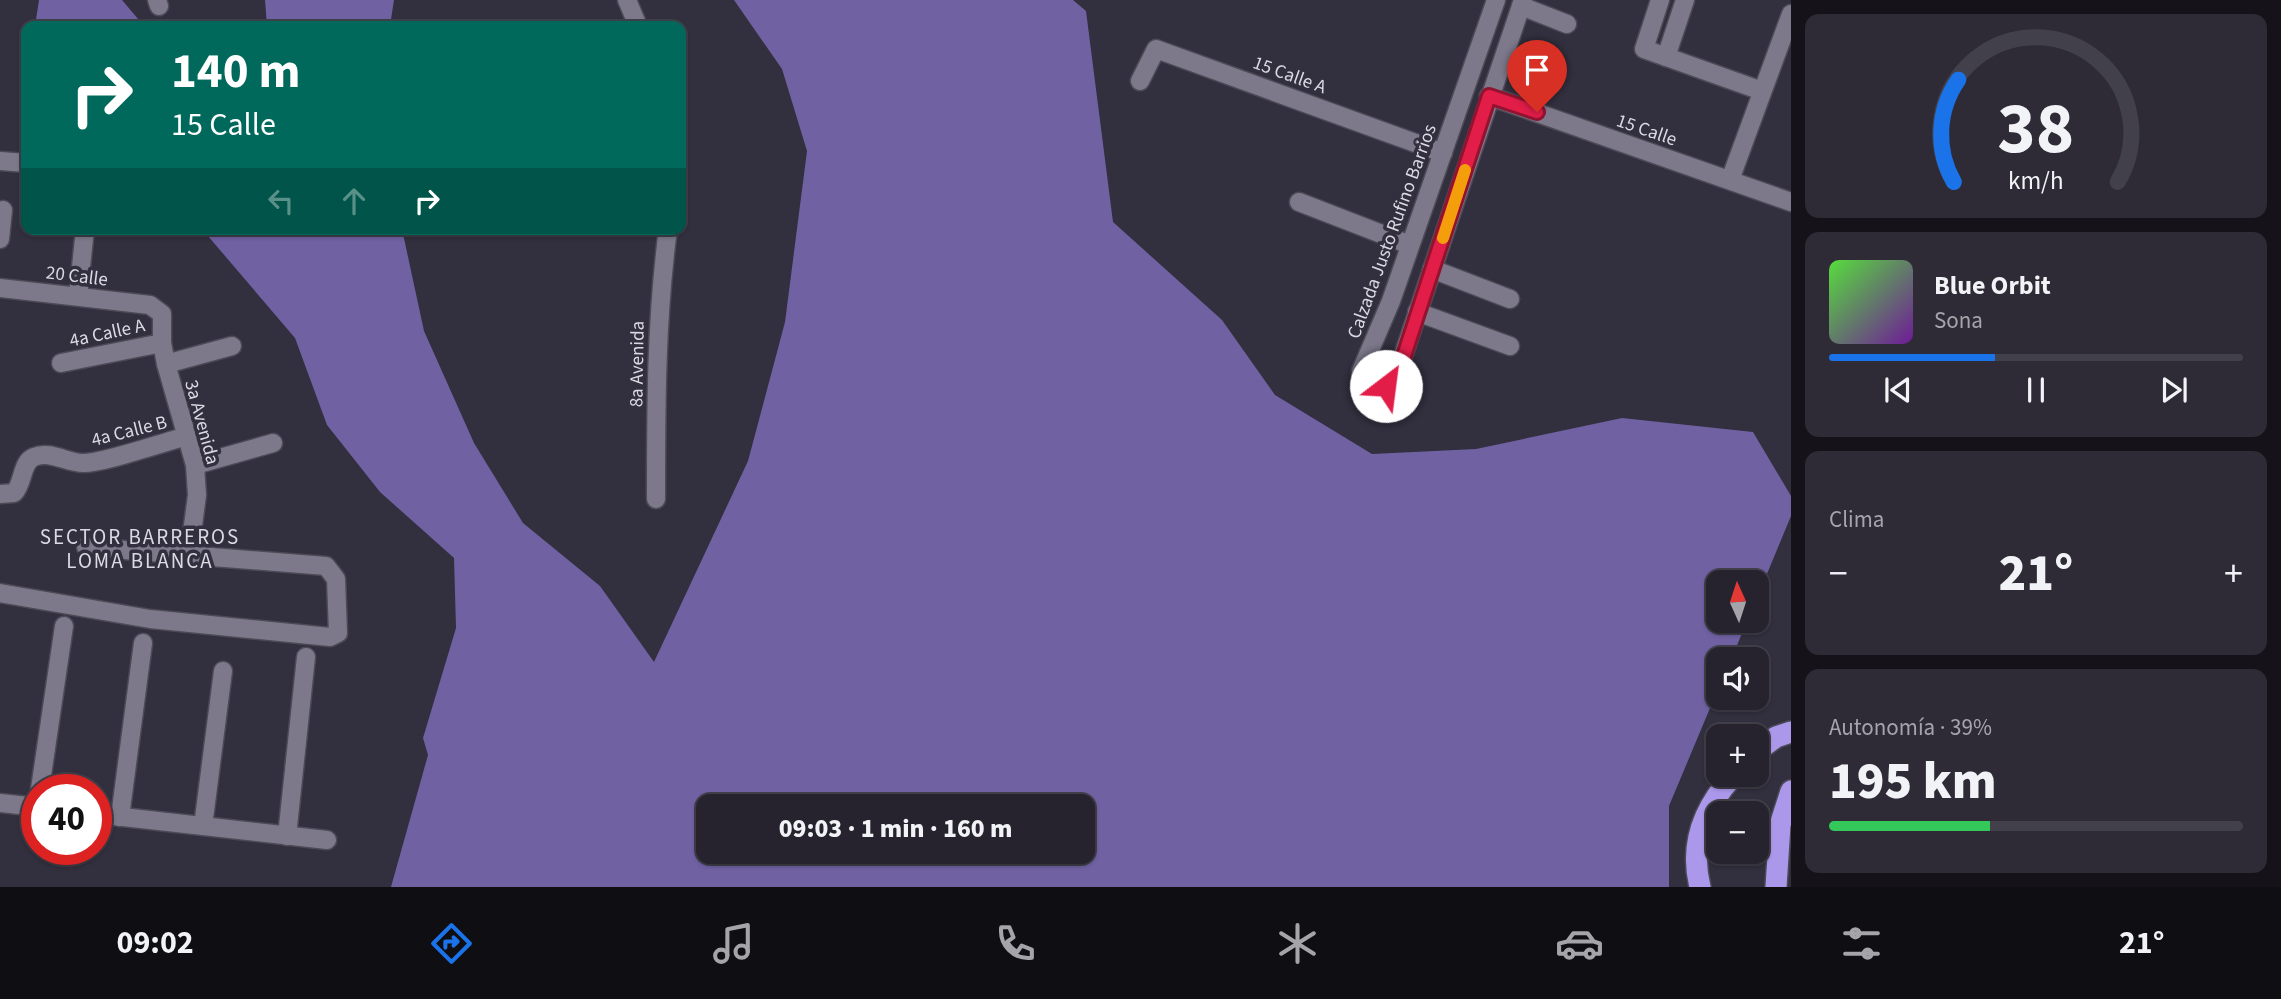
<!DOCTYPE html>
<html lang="es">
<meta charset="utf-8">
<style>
body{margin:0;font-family:"Source Sans 3",sans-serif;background:#2e2b36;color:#f1f3f6;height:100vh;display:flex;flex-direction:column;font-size:26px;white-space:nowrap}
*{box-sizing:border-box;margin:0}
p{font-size:23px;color:#a4a4aa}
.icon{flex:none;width:38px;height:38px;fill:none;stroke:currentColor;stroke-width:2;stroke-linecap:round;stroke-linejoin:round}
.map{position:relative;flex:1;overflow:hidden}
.panel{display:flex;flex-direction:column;gap:14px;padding:14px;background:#151319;width:490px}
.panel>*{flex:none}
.hud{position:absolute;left:21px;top:21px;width:665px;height:214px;border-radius:14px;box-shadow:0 2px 5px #0004,0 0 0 2px #42404a;background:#00695c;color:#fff;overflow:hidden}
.needle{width:46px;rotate:357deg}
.tools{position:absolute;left:1706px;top:570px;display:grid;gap:14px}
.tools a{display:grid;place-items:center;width:63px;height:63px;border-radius:14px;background:#26232e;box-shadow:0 2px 5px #0004,0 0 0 2px #42404a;font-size:35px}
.speed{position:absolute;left:21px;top:774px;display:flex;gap:14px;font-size:35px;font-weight:700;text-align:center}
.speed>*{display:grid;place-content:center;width:91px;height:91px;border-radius:50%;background:#26232e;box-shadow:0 2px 5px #0004,0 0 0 2px #42404a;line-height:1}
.speed .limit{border:10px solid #d22;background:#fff;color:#111}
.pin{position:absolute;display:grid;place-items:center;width:60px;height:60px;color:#fff;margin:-72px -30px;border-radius:50% 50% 50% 0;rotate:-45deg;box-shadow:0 0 7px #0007}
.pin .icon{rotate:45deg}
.me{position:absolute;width:77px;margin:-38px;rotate:30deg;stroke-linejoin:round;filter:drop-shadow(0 0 5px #0008)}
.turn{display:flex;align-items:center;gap:24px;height:147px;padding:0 35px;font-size:32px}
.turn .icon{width:91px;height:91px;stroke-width:2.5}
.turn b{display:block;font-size:49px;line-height:60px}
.lanes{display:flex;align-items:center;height:66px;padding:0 35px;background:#0003;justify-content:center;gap:35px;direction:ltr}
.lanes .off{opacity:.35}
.big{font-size:52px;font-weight:800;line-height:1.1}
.panel .tile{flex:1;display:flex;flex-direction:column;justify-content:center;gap:10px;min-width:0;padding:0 24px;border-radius:14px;background:#2e2b36}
.panel .dial{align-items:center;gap:0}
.dial svg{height:182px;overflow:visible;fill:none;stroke:#42404a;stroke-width:7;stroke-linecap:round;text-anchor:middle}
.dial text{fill:#f1f3f6;stroke:none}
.song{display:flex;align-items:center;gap:21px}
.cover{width:84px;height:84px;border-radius:10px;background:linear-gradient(135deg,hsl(110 70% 55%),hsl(280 70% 35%))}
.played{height:7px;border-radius:4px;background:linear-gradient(90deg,#1a73e8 40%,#42404a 40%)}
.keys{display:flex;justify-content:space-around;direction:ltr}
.heat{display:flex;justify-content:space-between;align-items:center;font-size:38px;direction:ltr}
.charge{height:10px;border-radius:5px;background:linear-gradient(90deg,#34c759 39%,#42404a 0)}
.trip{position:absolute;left:696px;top:794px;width:399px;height:70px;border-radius:14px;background:#26232e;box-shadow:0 2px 5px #0004,0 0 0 2px #42404a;font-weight:800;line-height:70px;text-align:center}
.dock{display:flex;height:112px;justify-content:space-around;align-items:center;background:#0f0e12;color:#a4a4aa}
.dock .icon{width:49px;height:49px}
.dock .selected{color:#1a73e8}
.dock b{font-size:32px;color:#f1f3f6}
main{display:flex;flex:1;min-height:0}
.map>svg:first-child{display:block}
</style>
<main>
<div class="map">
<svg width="1791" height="887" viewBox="0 0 1791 887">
<rect width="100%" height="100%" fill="#322f3e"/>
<g fill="#7061a3" fill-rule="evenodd">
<path d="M39,0H122L144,26H35Z"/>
<path d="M265,0H394L390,26H267Z"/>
<path d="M734,0H1073L1086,11L1113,222L1222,320L1275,395L1372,454L1476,449L1622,418L1753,432L1791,496V516L1757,598V583H1718V621H1747L1731,660H1718V689L1669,806V887H391L428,755L423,738L456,628L454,558L380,492L327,425L295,338L202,229H402L424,331L474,443L523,523L600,586L654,662L748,461L785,322L807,151L782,69ZM709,807H1083V852H709Z"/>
</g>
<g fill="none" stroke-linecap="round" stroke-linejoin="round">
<g stroke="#4c4a56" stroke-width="21">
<g id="minor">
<path d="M157,0L159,6"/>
<path d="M627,0L638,26"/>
<path d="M1496,0L1391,301L1361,371L1364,384C1380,389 1388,388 1397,374L1523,0"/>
<path d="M1660,0L1644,49L1762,91"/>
<path d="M1521,6L1567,24"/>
<path d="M1666,57L1685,0"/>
<path d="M1140,81L1156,49L1443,153"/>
<path d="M1489,96L1791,202"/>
<path d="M0,161L26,163"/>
<path d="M1730,180L1791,14"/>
<path d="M1299,202L1410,245"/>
<path d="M0,239L3,210"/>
<path d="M1432,269L1510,299"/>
<path d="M0,288L150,305L162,314V343L166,364L195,465L197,495L189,556"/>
<path d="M78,296L85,229"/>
<path d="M1417,312L1510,346"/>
<path d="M61,363L162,343"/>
<path d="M166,364L232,346"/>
<path d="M195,465L273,443"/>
<path d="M0,494L14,493C24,483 21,462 34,457C50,450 67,463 83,463C105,463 160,443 184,437"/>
<path d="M656,499C656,408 656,319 668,229"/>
<path d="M0,593L150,619L330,637L338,633L336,579L326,566L86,547"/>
<path d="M40,789L64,626"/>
<path d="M0,803L37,807"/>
<path d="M96,814L327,840"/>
<path d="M120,817L143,643"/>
<path d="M203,826L223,671"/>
<path d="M287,836L306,657"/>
</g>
</g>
<g stroke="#4c4a56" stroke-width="24">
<g id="highway">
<path d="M1757,751L1776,737L1791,732"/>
<path d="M1700,887C1689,843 1704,807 1734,775"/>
<path d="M1776,887L1780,825L1791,791"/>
</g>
</g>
<use href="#minor" stroke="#7d798b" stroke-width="18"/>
<use href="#highway" stroke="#ab98eb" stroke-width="21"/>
</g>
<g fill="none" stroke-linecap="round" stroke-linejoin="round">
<g stroke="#92132f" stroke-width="18">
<path id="route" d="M1386,386L1398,374L1489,96L1537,112"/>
</g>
<use href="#route" stroke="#e11d48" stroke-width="12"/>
<path stroke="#f59e0b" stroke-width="12" d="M1443,238L1465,170"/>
</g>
<g text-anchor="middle" stroke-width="7" stroke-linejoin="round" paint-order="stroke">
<g font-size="19" fill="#dbdae3" stroke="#322f3e">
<text transform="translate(1290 74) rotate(20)" y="7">15 Calle A</text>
<text transform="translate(1647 129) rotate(19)" y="7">15 Calle</text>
<text transform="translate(1391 231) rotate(-70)" y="7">Calzada Justo Rufino Barrios</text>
<text transform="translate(77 275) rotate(7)" y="7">20 Calle</text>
<text transform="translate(107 332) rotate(-12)" y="7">4a Calle A</text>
<text transform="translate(636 364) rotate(-89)" y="7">8a Avenida</text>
<text transform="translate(203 422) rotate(75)" y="7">3a Avenida</text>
<text transform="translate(129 430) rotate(-14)" y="7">4a Calle B</text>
</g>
<g font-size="21" letter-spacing="2" fill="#dbdae3" stroke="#322f3e">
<text x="140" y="544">SECTOR BARREROS<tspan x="140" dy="24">LOMA BLANCA</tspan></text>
</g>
</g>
</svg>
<div class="tools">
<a><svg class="needle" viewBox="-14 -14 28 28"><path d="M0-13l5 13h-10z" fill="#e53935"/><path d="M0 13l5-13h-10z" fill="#a4a4aa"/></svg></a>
<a><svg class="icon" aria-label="sound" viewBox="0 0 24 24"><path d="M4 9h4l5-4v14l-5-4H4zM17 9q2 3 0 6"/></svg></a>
<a>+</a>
<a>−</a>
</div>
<div class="speed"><div class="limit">40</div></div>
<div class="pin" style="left:1537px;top:112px;background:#d93025"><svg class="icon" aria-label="arrive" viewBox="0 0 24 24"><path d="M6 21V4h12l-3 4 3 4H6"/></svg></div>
<svg class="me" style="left:1386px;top:386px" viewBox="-20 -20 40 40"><circle r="19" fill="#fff"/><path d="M0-13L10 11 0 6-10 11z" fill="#e11d48"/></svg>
<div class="trip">09:03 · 1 min · 160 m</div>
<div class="hud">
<div class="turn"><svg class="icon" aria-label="right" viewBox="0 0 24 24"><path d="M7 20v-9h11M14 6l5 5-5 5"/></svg><div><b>140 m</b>15 Calle</div></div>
<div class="lanes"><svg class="icon off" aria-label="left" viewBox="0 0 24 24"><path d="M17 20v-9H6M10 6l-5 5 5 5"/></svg><svg class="icon off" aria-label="ahead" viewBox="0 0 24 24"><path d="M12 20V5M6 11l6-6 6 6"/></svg><svg class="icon" aria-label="right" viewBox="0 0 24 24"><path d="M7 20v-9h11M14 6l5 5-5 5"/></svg></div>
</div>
</div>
<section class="panel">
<div class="tile dial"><svg viewBox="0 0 100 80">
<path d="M14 69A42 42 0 1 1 86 69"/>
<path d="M14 69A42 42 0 0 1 16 24" stroke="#1a73e8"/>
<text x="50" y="56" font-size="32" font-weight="700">38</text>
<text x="50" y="72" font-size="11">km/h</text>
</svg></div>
<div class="tile">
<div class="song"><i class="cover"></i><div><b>Blue Orbit</b><p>Sona</p></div></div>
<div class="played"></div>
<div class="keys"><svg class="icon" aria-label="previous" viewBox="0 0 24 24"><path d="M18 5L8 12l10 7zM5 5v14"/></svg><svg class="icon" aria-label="pause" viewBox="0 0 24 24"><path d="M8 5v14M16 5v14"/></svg><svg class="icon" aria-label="next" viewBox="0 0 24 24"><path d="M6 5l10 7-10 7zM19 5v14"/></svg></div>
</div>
<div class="tile"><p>Clima</p>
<div class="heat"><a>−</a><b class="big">21°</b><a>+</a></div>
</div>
<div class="tile"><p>Autonomía · 39%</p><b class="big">195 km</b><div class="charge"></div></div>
</section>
</main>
<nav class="dock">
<b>09:02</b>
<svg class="icon selected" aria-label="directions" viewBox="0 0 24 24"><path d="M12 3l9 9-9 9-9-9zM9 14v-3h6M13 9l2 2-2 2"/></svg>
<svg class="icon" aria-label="music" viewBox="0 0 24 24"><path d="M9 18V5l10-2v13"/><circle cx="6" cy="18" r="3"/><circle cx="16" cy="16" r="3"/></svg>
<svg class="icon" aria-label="phone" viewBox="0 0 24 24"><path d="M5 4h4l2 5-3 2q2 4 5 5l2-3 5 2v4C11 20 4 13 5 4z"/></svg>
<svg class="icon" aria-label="climate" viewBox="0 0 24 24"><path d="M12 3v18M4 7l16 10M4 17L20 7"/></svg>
<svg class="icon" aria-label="car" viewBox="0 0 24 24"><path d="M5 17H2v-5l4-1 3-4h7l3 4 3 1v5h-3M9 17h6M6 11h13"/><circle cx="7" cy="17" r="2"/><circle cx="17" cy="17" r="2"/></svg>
<svg class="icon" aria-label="filters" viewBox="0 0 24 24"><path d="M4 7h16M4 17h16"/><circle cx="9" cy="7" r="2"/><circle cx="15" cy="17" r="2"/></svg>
<b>21°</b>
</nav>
